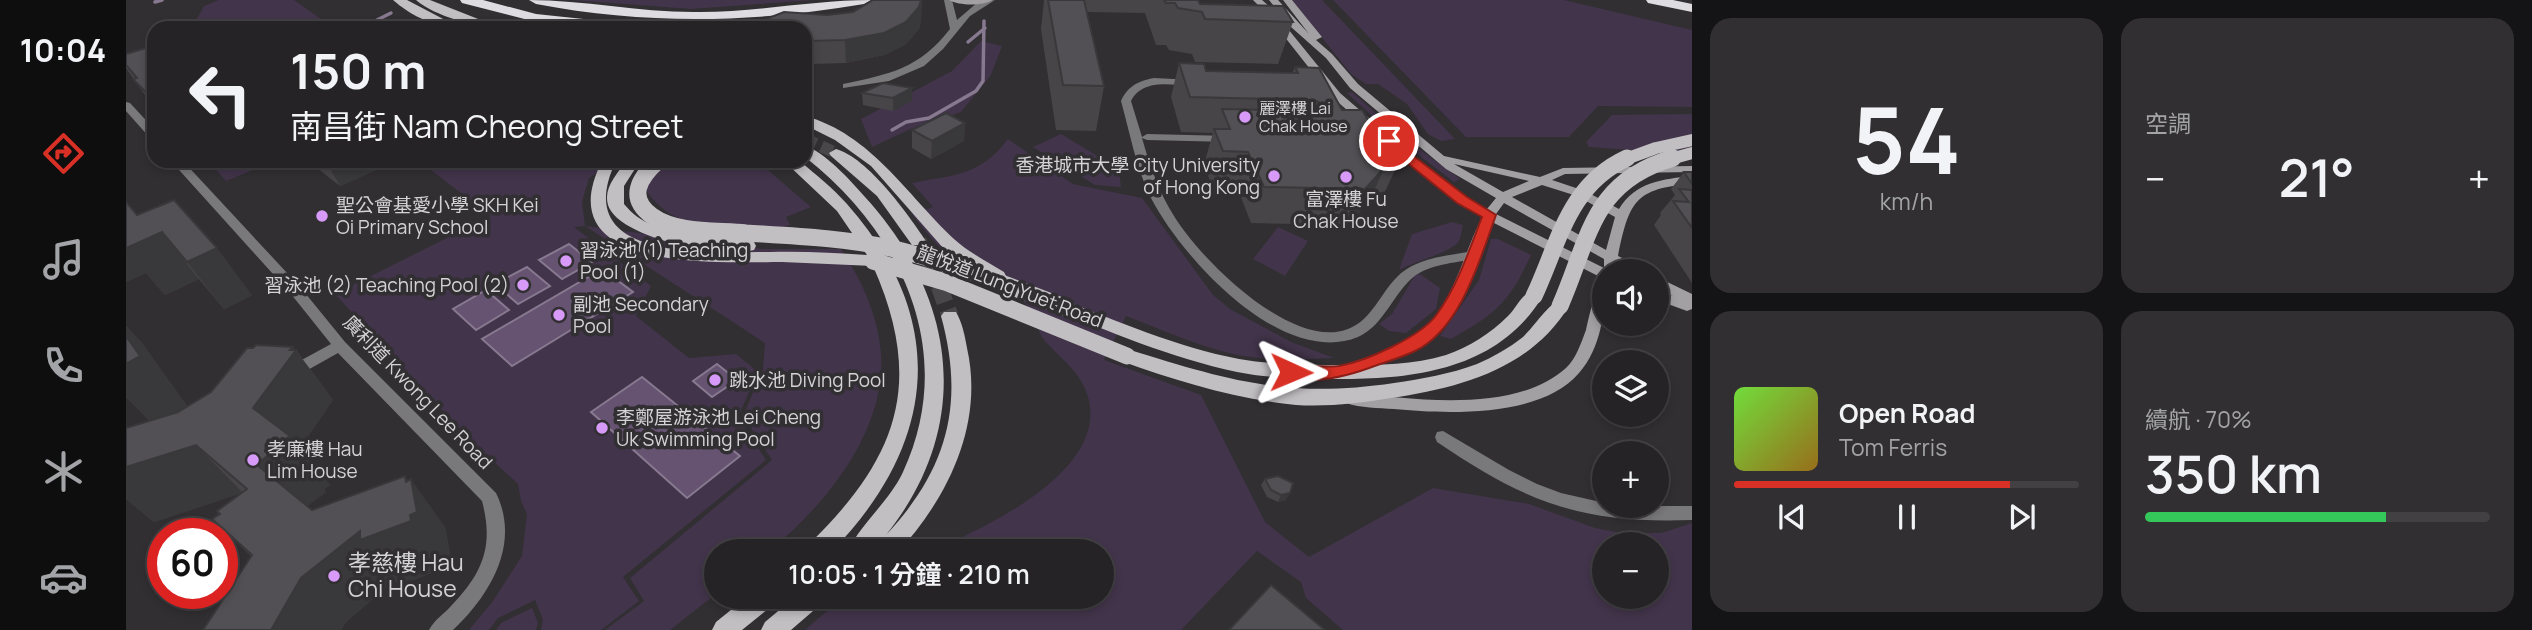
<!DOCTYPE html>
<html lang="zh-TW">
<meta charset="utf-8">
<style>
body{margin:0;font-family:Manrope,"Noto Sans TC",sans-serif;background:#312f32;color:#f1f3f6;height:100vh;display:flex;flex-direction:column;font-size:26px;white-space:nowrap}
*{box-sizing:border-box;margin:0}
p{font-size:23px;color:#a3a4a7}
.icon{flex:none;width:38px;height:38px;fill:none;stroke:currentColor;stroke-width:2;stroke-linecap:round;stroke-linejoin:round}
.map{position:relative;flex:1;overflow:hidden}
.drawer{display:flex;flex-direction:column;gap:18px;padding:18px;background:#141315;width:840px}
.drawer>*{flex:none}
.banner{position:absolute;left:21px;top:21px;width:665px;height:147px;border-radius:21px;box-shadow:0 4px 10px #0003,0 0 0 2px #424043;background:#252326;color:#f1f3f6;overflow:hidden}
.buttons{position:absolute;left:1466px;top:259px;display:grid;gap:14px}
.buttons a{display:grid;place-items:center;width:77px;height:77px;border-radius:50%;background:#252326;box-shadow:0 4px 10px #0003,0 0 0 2px #424043;font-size:35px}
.speed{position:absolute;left:21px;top:518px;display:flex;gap:14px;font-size:35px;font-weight:700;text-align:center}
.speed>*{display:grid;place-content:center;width:91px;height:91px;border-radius:50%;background:#252326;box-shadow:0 4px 10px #0003,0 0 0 2px #424043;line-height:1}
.speed .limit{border:10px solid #d22;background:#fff;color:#111}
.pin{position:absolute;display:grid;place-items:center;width:60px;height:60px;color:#fff;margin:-30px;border:4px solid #fff;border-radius:50%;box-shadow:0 2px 7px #0007}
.me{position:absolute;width:77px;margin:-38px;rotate:91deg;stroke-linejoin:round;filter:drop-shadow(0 0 5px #0008)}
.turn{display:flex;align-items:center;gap:24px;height:147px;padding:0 28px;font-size:32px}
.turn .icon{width:91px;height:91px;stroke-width:2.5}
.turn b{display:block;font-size:49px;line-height:60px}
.big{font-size:52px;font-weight:600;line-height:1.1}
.drawer .card{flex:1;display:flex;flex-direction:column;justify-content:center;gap:10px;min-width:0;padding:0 24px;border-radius:21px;background:#312f32}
.drawer .dial{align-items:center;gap:0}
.dial b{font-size:91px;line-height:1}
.song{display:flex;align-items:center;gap:21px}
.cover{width:84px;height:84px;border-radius:10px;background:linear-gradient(135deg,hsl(100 70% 55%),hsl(40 70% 35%))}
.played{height:7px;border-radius:4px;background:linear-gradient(90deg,#d93025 80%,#424043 80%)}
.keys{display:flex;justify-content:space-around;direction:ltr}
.heat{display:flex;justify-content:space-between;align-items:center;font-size:38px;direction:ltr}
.charge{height:10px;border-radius:5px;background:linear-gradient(90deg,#34c759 70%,#424043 0)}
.drawer .tiles{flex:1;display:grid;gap:18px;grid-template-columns:repeat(2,1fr)}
.trip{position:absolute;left:578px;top:539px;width:410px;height:70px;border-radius:35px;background:#252326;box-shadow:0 4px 10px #0003,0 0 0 2px #424043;font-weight:600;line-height:70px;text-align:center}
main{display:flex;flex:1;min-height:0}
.dock{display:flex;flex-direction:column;width:126px;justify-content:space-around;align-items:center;background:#0f0e0f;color:#a3a4a7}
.dock .icon{width:49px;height:49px}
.dock .current{color:#d93025}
.dock b{font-size:32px;color:#f1f3f6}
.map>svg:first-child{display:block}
</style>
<main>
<nav class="dock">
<b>10:04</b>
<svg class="icon current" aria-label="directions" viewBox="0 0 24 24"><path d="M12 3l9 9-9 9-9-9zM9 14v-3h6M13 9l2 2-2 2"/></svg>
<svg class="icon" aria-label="music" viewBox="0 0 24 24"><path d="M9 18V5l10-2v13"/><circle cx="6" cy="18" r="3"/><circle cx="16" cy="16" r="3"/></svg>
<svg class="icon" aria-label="phone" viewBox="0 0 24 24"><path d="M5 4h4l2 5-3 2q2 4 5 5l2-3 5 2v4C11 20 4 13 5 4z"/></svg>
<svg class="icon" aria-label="climate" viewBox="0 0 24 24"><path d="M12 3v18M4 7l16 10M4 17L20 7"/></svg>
<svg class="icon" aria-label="car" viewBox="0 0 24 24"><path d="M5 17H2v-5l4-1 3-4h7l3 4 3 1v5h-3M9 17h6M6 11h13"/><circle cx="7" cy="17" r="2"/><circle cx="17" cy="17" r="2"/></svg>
</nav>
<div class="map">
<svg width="1566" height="630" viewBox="0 0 1566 630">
<rect width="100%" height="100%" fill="#312f32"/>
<g fill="#42344a" fill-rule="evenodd">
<path d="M93,0H168L199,22L189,28H66L78,6Z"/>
<path d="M445,0H688L565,9Z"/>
<path d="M1166,0H1196L1329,139L1315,141L1302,134L1281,104L1252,84H1240L1225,74Z"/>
<path d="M1207,0H1438L1566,30V107L1472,106L1443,137H1340Z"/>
<path d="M855,41L876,46L865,75L835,112L789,127L746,147L735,119L826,71Z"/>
<path d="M1226,92L1277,137L1334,179L1328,182L1270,138L1221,93Z"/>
<path d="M1566,114V154L1463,147L1460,142L1486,115Z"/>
<path d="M935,134L993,169L995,187L969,185L907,147Z"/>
<path d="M882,139L947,184L1016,198L1087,295L1104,309L1165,342L1208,358C1181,359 1153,361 1126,357C1083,352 1040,331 1000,316L978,360L1075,395L1139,522L1183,557L1307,488L1403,504L1469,528L1496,533H1535L1566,523V630H1217L1180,598L1175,582L1131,551L1055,630H679L717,597H975V551H805C859,528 990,468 960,391C952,370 934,358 920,342C908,329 912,312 893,298C874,283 849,275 829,260C811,247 799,231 786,214L807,207L786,183C830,174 852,177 882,139ZM1479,544H1531V597H1479Z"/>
<path d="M82,161H142L144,163L100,181Z"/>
<path d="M293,161H490L463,178L456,202L459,226L637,249H715C735,279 752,315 755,353C761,430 699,506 643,551H590V594L544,630H479L518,601L504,578L646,460L617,416L637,369L639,343L459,226L448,227L525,286L510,316L563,358L610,354L632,372L612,417L640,460L497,577L513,601L475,630H415L417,620L409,600L372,618L363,630H343L367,601L396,556L401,514L395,501L392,484L343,439L209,294L365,216Z"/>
<path d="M525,161H622L643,171L685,207L660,217L664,225C647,233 563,225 546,215C535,209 526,199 519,189Z"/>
<path d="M1326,222L1337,225C1336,229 1335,237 1333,241C1327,252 1286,262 1273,270L1286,234Z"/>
<path d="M1152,227L1182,241L1159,276L1127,259Z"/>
<path d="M1365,239H1372L1405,255C1383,303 1371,313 1325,339L1314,336L1353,280Z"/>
<path d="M1294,274L1314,288L1310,309L1280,333L1263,331L1253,324L1266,314L1289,275Z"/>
<path d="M406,608L412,623L410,630H370L375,623Z"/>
</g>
<g fill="#665371" stroke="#87798f" stroke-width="2">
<path d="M443,244L466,262L436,279L413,260Z"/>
<path d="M401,267L424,286L392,304L369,284Z"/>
<path d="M476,269L507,292L386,366L356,339Z"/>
<path d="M360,290L383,310L350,330L327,309Z"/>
<path d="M591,364L611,380L586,397L567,381Z"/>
<path d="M516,377L614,456L561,498L465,412Z"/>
</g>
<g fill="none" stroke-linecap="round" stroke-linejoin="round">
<g stroke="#87798f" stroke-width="3.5">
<path d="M29,2L36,0"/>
<path d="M235,28L265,13"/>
<path d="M842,42L859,28"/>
<path d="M766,130L780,122L803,118L850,91L857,81L858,21"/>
</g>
<path stroke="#49474a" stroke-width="12" stroke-dasharray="12 6" stroke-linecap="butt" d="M679,139L710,153"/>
<path stroke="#49474a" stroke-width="17" stroke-dasharray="17 8" stroke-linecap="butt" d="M792,241L808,272L824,316"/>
<g fill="#79787a" fill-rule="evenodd">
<path d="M818,0H826L831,20L852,2L869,0L844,16L817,49L798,66L763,81L717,88V84C764,74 793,69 824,29Z"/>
<path d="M1028,78L1067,80L1072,83L1067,86C1045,85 1017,78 1005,101L1016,137L1021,134L1104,136L1110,139L1104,142L1021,140L1016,138C1024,166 1033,192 1048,216C1074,259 1166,351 1222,329C1246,320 1255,292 1272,276C1292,257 1322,256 1347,251L1354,255L1352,258C1332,263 1308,263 1290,275C1267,292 1259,325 1232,337C1156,368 1056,258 1025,198C1010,168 1004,133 995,101C1002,86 1012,81 1028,78Z"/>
<path d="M0,102L4,103L28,129V139L24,138L0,111Z"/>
<path d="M45,161H57L175,288L219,342L370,493C395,544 364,595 327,630H303C308,620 318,614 325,606C357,573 368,546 356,501L212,353L171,376H161L159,372L161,368L205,344L165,294Z"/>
<path d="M1317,431L1383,470L1411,484L1435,493L1479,503V506H1566V520C1456,524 1401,503 1311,442L1309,437L1311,432Z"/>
</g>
<g fill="#a2a0a3" fill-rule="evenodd">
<path d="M823,0H867C856,6 834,6 823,0Z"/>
<path d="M1127,0H1136L1145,8L1214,93L1303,170L1340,197L1361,209L1370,198L1320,169L1224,88L1200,58L1165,27L1143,0H1152L1183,34L1157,0H1166L1196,37L1190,40L1206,54L1232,84L1318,156L1414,177L1437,168L1566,166V172L1439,174L1426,180L1459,191L1493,209C1509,182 1537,179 1566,176V184C1509,188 1503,202 1492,256L1517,268L1518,271H1502L1490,265L1484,271H1479V278L1474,277L1366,222L1340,291L1311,334L1288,351L1222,375H1212L1210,371L1212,367C1233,359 1258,354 1278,343C1325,318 1334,261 1356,217L1332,203L1295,174L1206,97L1139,12ZM1328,164L1403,181L1377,192ZM1416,185L1451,196L1489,217L1480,250L1386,197ZM1378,203L1478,259V268L1370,214Z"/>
<path d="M1531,277L1566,294V309L1561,311L1531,300V290L1547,296L1531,287Z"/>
<path d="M1479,281C1479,313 1475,348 1453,373C1415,418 1321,414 1268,409C1252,408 1235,408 1220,403L1217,399L1220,395L1225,393C1288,399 1389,414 1440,368C1450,359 1455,343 1460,330C1463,318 1469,285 1479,281Z"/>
</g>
<g fill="#c2bfc3" fill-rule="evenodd">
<path d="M267,0H281L321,21C308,30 278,10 267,0Z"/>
<path d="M290,0H304L375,28C352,28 308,16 290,0Z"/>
<path d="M679,116C745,134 781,195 828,239C842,252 862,262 878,272L880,276L878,280H866L818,249L745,166L709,140L679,125Z"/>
<path d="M679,146C698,151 726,182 739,197C831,298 848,425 760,535C822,469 839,403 815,316L818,312H830C836,322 839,336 841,348C858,423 823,496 773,551H748L750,547L746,551H722C735,523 763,502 777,472C832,353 777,234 679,157Z"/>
<path d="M710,149C742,158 782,214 800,241L798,245H786L751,196L705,156L703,153Z"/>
<path d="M476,161H490C441,263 584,252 644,252C677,251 709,253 741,255L711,211L658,161H674C690,175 707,188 721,204C824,320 811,444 706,551H680L683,544C772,458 799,383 747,266C717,265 687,263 656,262C593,262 419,274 476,161Z"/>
<path d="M500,161H514L498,186V204C531,244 583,230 628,242L630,246L628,250C598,258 493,239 482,205C477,188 491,174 500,161Z"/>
<path d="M1408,290L1417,296C1370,373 1282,380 1200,379C1170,378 1140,378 1111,372C1045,358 982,331 920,306L917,302L926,296L932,298C991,321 1051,347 1113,359C1148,365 1184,365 1220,365C1253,365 1288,365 1320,355C1343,347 1365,333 1382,316C1391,307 1396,293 1408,290Z"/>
<path d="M1434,300L1443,306C1405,369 1333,388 1265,398C1234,403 1202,407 1170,405C1109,399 1051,381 995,361L992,356L995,351L1001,349C1101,380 1161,399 1268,383C1296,379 1324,374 1351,364C1367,357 1383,348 1397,337C1407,328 1423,303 1434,300Z"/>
<path d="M621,597H651L647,605L616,630H586L590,622Z"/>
<path d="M669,597H698L694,605L665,630H635L639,622Z"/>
</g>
<g fill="#dedce0" fill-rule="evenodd">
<path d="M334,0H357L410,14L505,24L512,28H465L410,22L336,3Z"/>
<path d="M403,0C460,0 516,13 574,12C631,12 688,0 745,0L738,4C627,23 520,25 410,4Z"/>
<path d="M1520,0H1547L1566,4V12L1522,3Z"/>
</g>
<g stroke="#c2bfc3" stroke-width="12">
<path d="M1497,160L1530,148L1566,140"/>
<path d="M1541,160L1566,153"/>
</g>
<g stroke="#c2bfc3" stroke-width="17">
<path d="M532,161C513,178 501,198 526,216C551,234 592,230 620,233C668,236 717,238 764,248C825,262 883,286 941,308"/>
<path d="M747,261L819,282L1001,356"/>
<path d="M1408,296C1433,243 1442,185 1501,158"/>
<path d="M1434,306C1464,238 1465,182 1547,158"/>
</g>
</g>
<g fill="#474548">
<path d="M796,0L795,20L793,29L780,44L758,55L720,63L684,64L679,63V28H625V25L727,12Z"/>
<path d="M918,0H1072L1074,4L1167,22L1152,64L1069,62L1066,54L1043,50L1040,45H1030L1019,13L961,12L978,86L970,131L930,130L915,29Z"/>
<path d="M28,52V107L23,101L0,68V54Z"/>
<path d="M1053,63L1080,71L1166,73L1169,67L1216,110L1271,166L1254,202L1242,203L1222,225L1125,223L1111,187H1086L1078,164L1087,133L1055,132L1045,97Z"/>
<path d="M786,88V101L767,111L737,105L736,93Z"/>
<path d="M839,123L838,141L805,159L786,148V130Z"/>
<path d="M182,161H251L255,168L214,186Z"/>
<path d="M1558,172H1566V283L1528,225L1535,215L1534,213L1549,195L1545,189Z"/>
<path d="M0,202L11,215L126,295L98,309L73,279L39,295L20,273L0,282Z"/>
<path d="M0,326L16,343L61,406L45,414L52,412L170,350L207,400L174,448L204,485L198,489L200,492L181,506L186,510L283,481L319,527L325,559L319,561L320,567L273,586L269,580L220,622L215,630H77L125,556L86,519L94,514L115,493L28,522L0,499V428L24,421L0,397Z"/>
<path d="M1139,479L1160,500L1152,502L1141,497L1135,485Z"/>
</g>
<g fill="#39383b">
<path d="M796,0L795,20L793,29L780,44L758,55L720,63L719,40Z"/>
<path d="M786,88V101L767,111V98Z"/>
<path d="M839,123L838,141L805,159L806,141Z"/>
<path d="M202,161H251L255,168L214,186L200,162Z"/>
<path d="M1259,167L1242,203L1222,225L1239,189Z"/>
<path d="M36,232L73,279L39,295L20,273L0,282V247Z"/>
<path d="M91,248L126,295L98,309L61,262Z"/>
<path d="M0,326L16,343L61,406L27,424L0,397Z"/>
<path d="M167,347L207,400L174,448L204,485L198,489L200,492L173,512L130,464L127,408Z"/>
<path d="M70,445L117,493L28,522L0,499V467Z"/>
<path d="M279,476L286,486L285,479L319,527L325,559L319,561L320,567L273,586L269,580L220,622L215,630H145L175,578L280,482Z"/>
<path d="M1164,493L1160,500L1152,502L1155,495Z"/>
</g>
<g fill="#525054" stroke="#39383b" stroke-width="2">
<path d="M747,0H795L793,7L780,22L758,33L719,40L682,41H679V28H633L625,25L658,12L701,15L727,12Z"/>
<path d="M922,0H958L978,86L937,85Z"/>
<path d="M1038,0H1072L1074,4L1157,6L1167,22L1079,19L1076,12L1052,8L1049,3H1040Z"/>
<path d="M23,47L28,52V101L7,79L11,78L0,65V54Z"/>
<path d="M1053,63L1078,64L1080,71L1172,73L1169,67L1193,68L1216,110H1236L1271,166L1259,167L1239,189L1138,187L1122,152L1097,151L1088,129H1104L1096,109L1188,111L1197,104L1188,100L1064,97Z"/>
<path d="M757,83L786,88L767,98L736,93Z"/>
<path d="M820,113L839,123L806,141L786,130Z"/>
<path d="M1558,172H1566V184Z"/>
<path d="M1553,189L1566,190V228L1547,201L1563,202Z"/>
<path d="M48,200L91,248L61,262L36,232L0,248V202L11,215Z"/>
<path d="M0,336L14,356L0,364Z"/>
<path d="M130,345L167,347L164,350H170L127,408L164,436L156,441L159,444L130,464L186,510L279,476L280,482L285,479L291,512L284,515L285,521L234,540V531L175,578L145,630H77L126,555L86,519L94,514L91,511L121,489L70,445L0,467V428L52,412L85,392L121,348H127Z"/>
<path d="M1152,476L1167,483L1164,493L1155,495L1145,490L1139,479Z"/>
<path d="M1145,585L1199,630H1103Z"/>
</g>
<path fill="#d93025" stroke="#8d1f18" stroke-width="2" d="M1263,137L1341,197L1370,215C1354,259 1335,329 1289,351C1275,358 1258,362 1243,368C1218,377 1186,385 1159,376L1156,372L1159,367L1165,365C1180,365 1198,368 1213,366C1240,361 1295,337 1311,314C1332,285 1343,250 1356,217L1331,203L1258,144L1256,141Z"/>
<g fill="#d89af8" stroke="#312f32" stroke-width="2.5">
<circle cx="1119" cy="117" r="7"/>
<circle cx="1148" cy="176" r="7"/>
<circle cx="1220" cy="177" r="7"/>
<circle cx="196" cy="216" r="7"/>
<circle cx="440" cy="261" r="7"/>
<circle cx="397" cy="285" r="7"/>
<circle cx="433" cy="315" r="7"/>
<circle cx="589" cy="380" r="7"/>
<circle cx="476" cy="428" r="7"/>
<circle cx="127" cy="460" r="7"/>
<circle cx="208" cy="576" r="7"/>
</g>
<g text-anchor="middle" stroke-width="7" stroke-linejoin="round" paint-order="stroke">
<g font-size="16" fill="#d4d2d4" stroke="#312f32" text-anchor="start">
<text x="1133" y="114">麗澤樓 Lai<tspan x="1133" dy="18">Chak House</tspan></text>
</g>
<g font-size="19" fill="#d4d2d4" stroke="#312f32" text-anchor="start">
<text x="1134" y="172" text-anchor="end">香港城市大學 City University<tspan x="1134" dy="22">of Hong Kong</tspan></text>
<text x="1220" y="206" text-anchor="middle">富澤樓 Fu<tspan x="1220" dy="22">Chak House</tspan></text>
<text x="210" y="212">聖公會基愛小學 SKH Kei<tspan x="210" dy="22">Oi Primary School</tspan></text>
<text x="454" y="257">習泳池 (1) Teaching<tspan x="454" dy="22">Pool (1)</tspan></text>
<text x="383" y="292" text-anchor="end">習泳池 (2) Teaching Pool (2)</text>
<text x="447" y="311">副池 Secondary<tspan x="447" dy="22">Pool</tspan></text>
<text x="603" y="387">跳水池 Diving Pool</text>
<text x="490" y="424">李鄭屋游泳池 Lei Cheng<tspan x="490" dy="22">Uk Swimming Pool</tspan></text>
<text x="141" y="456">孝廉樓 Hau<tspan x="141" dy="22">Lim House</tspan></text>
</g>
<g font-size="19" fill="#d4d2d4" stroke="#312f32">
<text transform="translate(884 286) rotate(21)" y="7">龍悅道 Lung Yuet Road</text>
<text transform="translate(292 392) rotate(46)" y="7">廣利道 Kwong Lee Road</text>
</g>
<g font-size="23" fill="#d4d2d4" stroke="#312f32" text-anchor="start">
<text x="222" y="571">孝慈樓 Hau<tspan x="222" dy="26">Chi House</tspan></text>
</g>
</g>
</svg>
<div class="buttons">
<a><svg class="icon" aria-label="sound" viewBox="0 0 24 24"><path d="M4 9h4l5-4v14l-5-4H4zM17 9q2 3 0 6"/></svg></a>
<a><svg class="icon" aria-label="layers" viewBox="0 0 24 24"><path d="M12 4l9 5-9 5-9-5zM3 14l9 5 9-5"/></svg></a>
<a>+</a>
<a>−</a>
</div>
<div class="speed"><div class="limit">60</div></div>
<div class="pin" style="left:1263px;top:141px;background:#d93025"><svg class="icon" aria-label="arrive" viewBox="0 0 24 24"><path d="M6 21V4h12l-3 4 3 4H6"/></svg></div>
<svg class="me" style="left:1165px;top:372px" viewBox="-20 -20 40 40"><path d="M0-17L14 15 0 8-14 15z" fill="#d93025" stroke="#fff" stroke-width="4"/></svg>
<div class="trip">10:05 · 1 分鐘 · 210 m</div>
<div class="banner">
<div class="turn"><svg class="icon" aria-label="left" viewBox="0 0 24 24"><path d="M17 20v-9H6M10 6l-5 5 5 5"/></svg><div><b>150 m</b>南昌街 Nam Cheong Street</div></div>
</div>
</div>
<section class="drawer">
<div class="tiles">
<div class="card dial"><b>54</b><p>km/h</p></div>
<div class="card"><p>空調</p>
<div class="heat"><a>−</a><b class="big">21°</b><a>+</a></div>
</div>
<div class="card">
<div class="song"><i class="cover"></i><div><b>Open Road</b><p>Tom Ferris</p></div></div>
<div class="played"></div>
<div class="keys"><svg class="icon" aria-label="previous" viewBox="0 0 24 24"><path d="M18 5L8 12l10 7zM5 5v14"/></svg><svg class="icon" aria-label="pause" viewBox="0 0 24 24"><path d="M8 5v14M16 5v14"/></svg><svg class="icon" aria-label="next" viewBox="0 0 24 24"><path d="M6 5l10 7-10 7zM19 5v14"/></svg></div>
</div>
<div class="card"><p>續航 · 70%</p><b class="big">350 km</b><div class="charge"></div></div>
</div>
</section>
</main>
